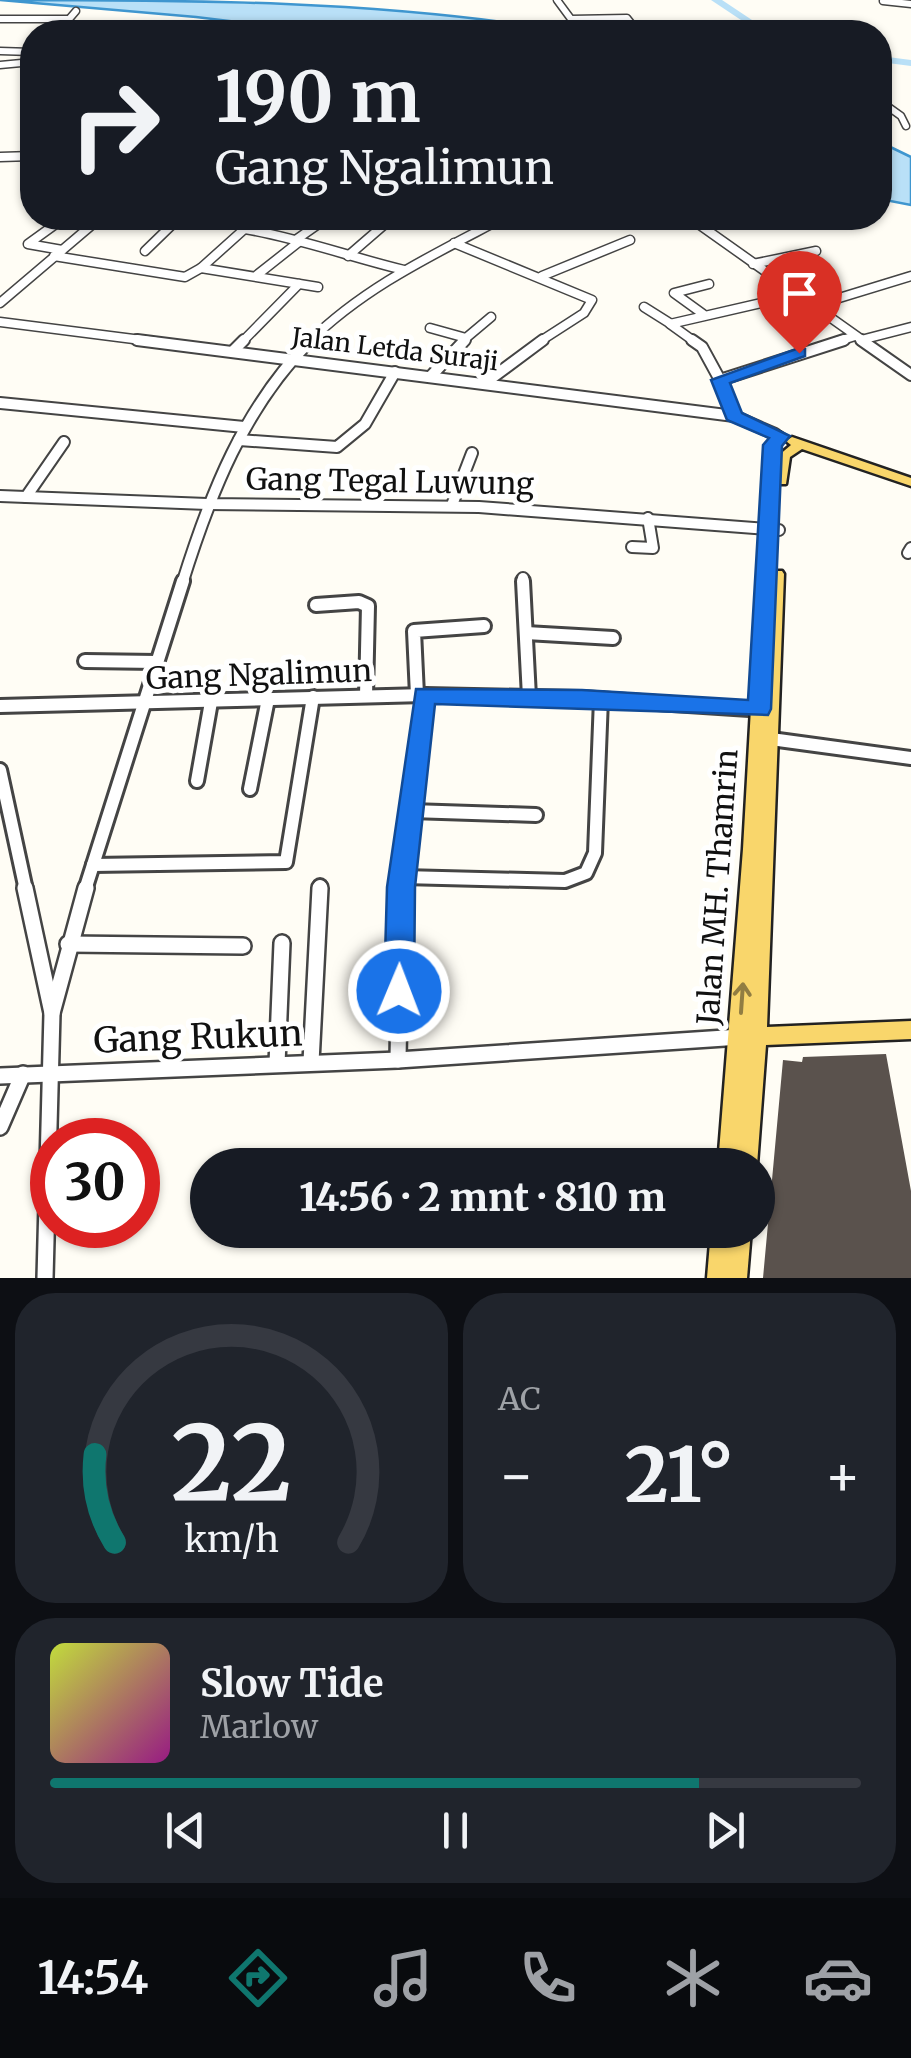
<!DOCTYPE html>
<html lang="id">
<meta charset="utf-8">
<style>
body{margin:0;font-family:Merriweather,serif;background:#20242c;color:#f1f3f6;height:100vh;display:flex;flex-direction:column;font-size:38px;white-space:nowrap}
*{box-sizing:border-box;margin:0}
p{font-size:32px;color:#9ea1a6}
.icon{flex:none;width:55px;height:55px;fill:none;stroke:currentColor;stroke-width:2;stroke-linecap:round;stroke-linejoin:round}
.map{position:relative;height:1278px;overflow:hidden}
.sheet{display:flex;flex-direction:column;gap:15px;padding:15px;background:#0d0f14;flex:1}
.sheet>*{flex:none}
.hud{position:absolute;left:20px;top:20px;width:872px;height:210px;border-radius:40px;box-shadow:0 2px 8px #0004;background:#171b24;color:#f1f3f6;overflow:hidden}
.speed{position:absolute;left:30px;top:1118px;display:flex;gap:20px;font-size:50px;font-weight:700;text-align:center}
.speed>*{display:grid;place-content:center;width:130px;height:130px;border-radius:50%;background:#171b24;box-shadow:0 2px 8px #0004;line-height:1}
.speed .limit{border:15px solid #d22;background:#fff;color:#111}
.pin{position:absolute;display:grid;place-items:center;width:85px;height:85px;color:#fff;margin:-102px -42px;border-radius:50% 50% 50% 0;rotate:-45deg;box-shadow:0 0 10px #0007}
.pin .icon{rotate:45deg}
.me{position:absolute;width:110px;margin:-55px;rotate:1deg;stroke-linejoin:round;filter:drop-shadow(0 0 8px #0008)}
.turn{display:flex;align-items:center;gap:35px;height:210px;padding:0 30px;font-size:45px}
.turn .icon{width:130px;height:130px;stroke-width:2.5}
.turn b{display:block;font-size:70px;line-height:85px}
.big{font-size:75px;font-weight:800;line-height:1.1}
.sheet .tile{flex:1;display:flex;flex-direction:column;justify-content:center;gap:15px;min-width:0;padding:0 35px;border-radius:40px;background:#20242c}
.sheet .dial{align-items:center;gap:0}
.dial svg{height:260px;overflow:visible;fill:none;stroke:#363941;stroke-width:7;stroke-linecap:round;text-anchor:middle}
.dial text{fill:#f1f3f6;stroke:none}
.song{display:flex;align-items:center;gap:30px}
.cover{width:120px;height:120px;border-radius:15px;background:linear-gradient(135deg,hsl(70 70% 55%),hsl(310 70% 35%))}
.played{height:10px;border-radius:5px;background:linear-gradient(90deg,#0f766e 80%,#363941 80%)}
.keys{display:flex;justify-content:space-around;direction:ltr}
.heat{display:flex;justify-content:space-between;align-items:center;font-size:55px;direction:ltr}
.sheet .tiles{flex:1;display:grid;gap:15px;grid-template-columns:1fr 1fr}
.tile:last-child{grid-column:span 2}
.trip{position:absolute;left:190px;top:1148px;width:585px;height:100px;border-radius:50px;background:#171b24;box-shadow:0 2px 8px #0004;font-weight:800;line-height:100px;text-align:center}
.dock{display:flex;height:160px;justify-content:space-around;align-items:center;background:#090b0e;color:#9ea1a6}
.dock .icon{width:70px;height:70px}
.dock .on{color:#0f766e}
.dock b{font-size:45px;color:#f1f3f6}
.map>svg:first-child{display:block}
</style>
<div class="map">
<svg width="911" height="1278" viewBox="0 0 911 1278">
<rect width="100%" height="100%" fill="#fffdf5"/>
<g fill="#b9e0f7" stroke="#3f96cf" stroke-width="2.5">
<path d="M0,0C191,0 381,0 570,32H319L196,17Z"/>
<path d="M880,142L911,157V205L880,199Z"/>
</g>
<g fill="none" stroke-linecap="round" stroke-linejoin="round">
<g fill="#b9e0f7" fill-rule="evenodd">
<path d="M711,0H722L770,32H759Z"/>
<path d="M880,56L911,60V66L880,62Z"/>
</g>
</g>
<path fill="#5a524d" d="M886,1054L911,1191V1278H763L783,1060L802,1062L803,1057Z"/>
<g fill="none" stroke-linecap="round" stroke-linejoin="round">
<g stroke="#444" stroke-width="9">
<g id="minor-far4">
<path d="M557,0L571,19L627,18L638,32"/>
<path d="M883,1L911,4"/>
<path d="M0,19H67"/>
<path d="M58,32L76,11"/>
<path d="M0,51L32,52"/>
<path d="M0,65L32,62"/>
<path d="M880,101L901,116L906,126"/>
</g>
</g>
<g stroke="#444" stroke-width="11">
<g id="minor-far3">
<path d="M0,157L32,156"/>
<path d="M690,218L865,342"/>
<path d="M245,229C299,238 350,257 404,270"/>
<path d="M297,239L327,218"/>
<path d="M454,243L592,300L584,313L539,342"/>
<path d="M62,250L28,244L64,218"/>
<path d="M145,251L179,218"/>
<path d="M54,256L185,277L201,268L318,287"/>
<path d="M348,256L385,224"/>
<path d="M753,264L816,251"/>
<path d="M201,268L250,224L221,218"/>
<path d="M257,275L300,241"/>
<path d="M542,276L630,240"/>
<path d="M0,303L100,218"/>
<path d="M813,306L911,276"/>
<path d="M644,307L671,324"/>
<path d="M703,314L674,293L709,284"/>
<path d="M0,322L157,342"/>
<path d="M430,328L466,338L462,342"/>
<path d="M466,338L491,317"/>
<path d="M861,340L911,327"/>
<path d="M242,342L299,284"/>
<path d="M309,342C364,287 435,254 503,218"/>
<path d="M695,342L670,324L796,295"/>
<path d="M836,342L855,336"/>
</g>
</g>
<g stroke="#444" stroke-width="14">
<g id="minor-far2">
<path d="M137,340L734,416L775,434"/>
<path d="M692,340L702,347L720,380"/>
<path d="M861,340L911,375"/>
<path d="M233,351L244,340"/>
<path d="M431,376L465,340"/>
<path d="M485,383L543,340"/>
<path d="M0,403L244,427"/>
<path d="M734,416L720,380L844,340"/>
<path d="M239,440L337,447L365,424L395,372"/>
<path d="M0,496L207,504L479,507L779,530"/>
<path d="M26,497L64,442"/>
<path d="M452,505L472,453"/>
<path d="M632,547L653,548L648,518"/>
<path d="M908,553L911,548"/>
<path d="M523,578V584"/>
<path d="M182,584C210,494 244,407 311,340"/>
</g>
</g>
<g stroke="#444" stroke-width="18">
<g id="minor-far1">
<path d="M523,581L529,697"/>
<path d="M316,605L359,602L368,606L366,696"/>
<path d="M526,633L613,638"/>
<path d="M85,661L157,662"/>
<path d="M417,695L414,631L484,626"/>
<path d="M0,706L425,695L581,698L765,710"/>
<path d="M771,739L911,758"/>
<path d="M0,770L26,890"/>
<path d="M197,781L211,702"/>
<path d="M250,789L268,699"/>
<path d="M411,811L536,815"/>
<path d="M93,865L286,862L313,697"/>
<path d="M403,877L565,881L586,873L595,853L601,699"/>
<path d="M85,890L183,581"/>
<path d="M320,890V886"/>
<path d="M401,890L425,695"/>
</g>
</g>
<g stroke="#444" stroke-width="20">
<g id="minor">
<path d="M25,888L52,1013L45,1278"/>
<path d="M68,944L243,946"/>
<path d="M52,1013L86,888"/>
<path d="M398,1060L401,888"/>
<path d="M311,1062L320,888"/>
<path d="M277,1064L282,943"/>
<path d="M0,1076L398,1060L740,1037"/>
<path d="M0,1127L23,1074"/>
</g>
</g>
<g stroke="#222" stroke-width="5">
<g id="major">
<path d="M780,432L786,436L778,446V456L791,445L786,441L792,437L911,478V486L802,449L790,457L786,484H777L773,571H782L784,574L767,1027L911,1021V1039L766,1045L757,1165H718L743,849L766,445L776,433Z"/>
<path d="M711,1230H751L747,1278H707Z"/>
</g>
</g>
<use href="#minor-far4" stroke="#fff" stroke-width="6"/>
<use href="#minor-far3" stroke="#fff" stroke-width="8"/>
<use href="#minor-far2" stroke="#fff" stroke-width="10"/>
<use href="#minor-far1" stroke="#fff" stroke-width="12"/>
<use href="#minor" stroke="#fff" stroke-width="15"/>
<use href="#major" fill="#f9d66b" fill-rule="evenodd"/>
</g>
<defs><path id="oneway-shaft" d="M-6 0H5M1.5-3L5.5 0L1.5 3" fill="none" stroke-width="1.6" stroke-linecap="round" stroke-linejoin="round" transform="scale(2.5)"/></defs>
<use stroke="#917d42" href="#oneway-shaft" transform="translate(742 998) rotate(-86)"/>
<path fill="#1a73e8" stroke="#114b97" stroke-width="2.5" d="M799,348L805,349V356L730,383L742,413L790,436L782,446L771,709L768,715L435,704L415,887L414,991L409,1000L399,1004L389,1000L384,991L387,887L416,689L582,690L748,700L763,445L769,438L727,420L711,380Z"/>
<g text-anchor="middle" stroke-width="10" stroke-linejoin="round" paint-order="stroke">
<g font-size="25" fill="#111" stroke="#fff">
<text transform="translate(395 349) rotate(7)" y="9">Jalan Letda Suraji</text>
</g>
<g font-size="30" fill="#111" stroke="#fff">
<text transform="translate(390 482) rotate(1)" y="10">Gang Tegal Luwung</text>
<text transform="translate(259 675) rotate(-2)" y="10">Gang Ngalimun</text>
<text transform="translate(718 887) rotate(-86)" y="10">Jalan MH. Thamrin</text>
</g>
<g font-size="35" fill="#111" stroke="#fff">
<text transform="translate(198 1037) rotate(-2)" y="12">Gang Rukun</text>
</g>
</g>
</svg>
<div class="speed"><div class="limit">30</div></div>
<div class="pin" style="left:799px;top:353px;background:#d93025"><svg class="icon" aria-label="arrive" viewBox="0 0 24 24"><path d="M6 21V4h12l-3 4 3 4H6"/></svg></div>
<svg class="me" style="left:399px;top:991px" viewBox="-20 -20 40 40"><circle r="17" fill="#1a73e8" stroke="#fff" stroke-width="3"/><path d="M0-11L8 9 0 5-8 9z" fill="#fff"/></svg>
<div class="trip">14:56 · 2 mnt · 810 m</div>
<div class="hud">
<div class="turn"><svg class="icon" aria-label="right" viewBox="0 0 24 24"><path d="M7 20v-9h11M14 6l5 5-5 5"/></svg><div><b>190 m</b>Gang Ngalimun</div></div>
</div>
</div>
<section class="sheet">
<div class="tiles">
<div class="tile dial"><svg viewBox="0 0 100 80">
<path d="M14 69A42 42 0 1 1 86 69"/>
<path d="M14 69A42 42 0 0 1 8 42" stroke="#0f766e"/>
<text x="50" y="56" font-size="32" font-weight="700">22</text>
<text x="50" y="72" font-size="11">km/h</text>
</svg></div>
<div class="tile"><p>AC</p>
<div class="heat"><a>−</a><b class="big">21°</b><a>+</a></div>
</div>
<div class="tile">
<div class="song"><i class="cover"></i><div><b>Slow Tide</b><p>Marlow</p></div></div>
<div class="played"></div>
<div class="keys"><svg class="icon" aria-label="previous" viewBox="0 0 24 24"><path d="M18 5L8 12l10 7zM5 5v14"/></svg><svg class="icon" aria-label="pause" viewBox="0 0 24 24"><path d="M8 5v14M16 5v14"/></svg><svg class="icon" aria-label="next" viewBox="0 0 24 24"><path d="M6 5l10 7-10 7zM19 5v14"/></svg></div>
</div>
</div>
</section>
<nav class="dock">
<b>14:54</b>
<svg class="icon on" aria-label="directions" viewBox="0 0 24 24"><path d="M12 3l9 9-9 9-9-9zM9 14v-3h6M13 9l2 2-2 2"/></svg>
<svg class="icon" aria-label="music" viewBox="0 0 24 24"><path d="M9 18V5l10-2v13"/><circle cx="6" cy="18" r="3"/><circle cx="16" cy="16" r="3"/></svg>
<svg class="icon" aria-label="phone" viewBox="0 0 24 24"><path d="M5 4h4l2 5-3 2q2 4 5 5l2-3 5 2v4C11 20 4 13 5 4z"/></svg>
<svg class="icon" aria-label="climate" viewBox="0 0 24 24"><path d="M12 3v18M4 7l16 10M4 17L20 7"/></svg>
<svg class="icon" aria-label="car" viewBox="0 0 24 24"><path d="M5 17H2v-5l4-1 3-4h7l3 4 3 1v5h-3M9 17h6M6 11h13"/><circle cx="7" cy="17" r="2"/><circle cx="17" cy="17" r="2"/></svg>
</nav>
